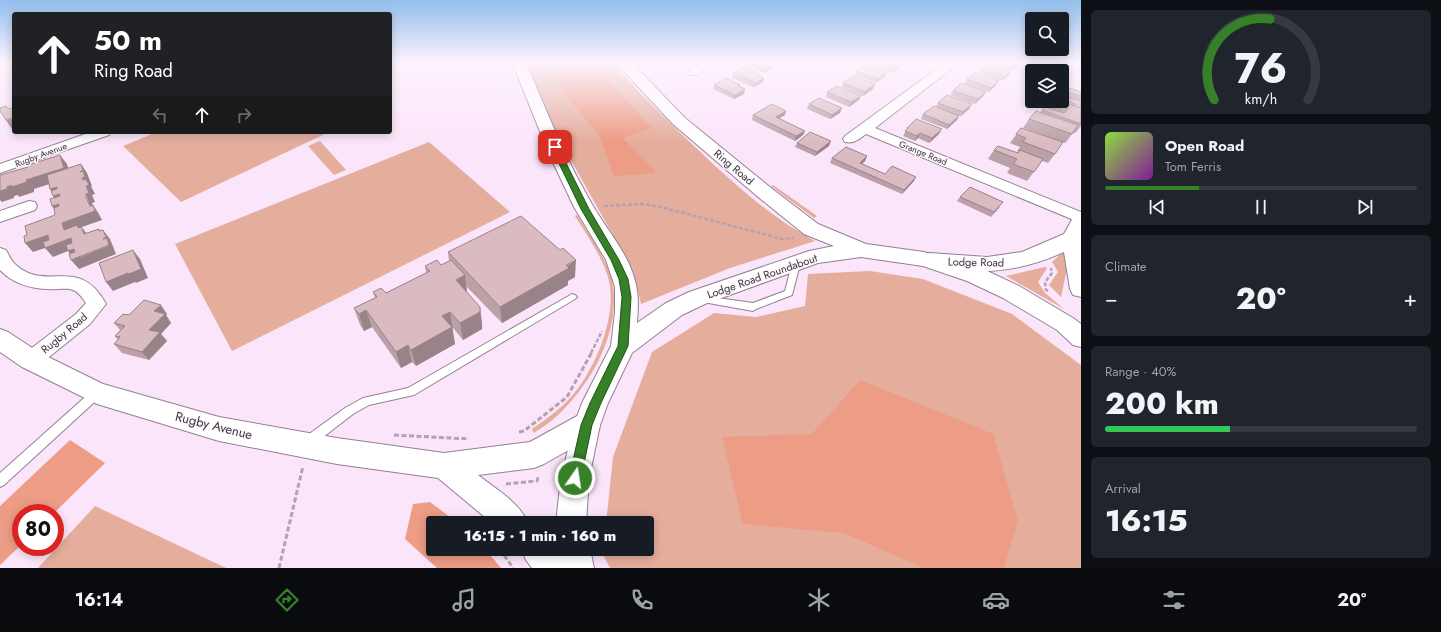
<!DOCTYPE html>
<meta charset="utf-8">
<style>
body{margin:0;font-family:Jost,sans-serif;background:#20242c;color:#f1f3f6;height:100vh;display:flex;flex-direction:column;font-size:15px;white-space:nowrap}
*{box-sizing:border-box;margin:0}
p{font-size:13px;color:#9ea1a6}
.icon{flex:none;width:22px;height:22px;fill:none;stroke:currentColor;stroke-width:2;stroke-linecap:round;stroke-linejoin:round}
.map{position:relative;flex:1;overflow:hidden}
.sheet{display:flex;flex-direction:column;gap:10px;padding:10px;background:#0d0f14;width:360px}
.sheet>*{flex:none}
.banner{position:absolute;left:12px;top:12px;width:380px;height:122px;border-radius:4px;box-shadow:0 2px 10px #0003;background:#202124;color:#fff;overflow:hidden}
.controls{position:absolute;left:1025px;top:12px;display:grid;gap:8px}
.controls a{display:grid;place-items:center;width:44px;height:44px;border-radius:4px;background:#171b24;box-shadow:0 2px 10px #0003;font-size:20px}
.speed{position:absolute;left:12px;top:504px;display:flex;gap:8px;font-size:20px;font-weight:700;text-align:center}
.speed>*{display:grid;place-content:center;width:52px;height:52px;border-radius:50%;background:#171b24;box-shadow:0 2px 10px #0003;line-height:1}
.speed .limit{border:6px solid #d22;background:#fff;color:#111}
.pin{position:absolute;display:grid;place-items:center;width:34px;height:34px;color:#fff;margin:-17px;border-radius:8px;box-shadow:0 2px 6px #0006}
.me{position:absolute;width:44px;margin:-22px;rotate:13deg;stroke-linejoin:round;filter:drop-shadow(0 0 3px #0008)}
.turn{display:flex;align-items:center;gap:14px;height:84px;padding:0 16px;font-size:18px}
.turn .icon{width:52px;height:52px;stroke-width:2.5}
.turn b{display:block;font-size:28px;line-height:34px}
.lanes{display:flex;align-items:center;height:38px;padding:0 16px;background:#0003;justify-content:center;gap:20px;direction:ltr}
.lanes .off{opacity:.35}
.big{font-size:30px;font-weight:800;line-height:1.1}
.sheet .widget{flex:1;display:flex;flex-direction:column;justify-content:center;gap:6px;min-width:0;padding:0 14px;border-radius:6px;background:#20242c}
.sheet .dial{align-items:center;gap:0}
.dial svg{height:104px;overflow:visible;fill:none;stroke:#363941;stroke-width:7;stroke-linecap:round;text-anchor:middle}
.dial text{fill:#f1f3f6;stroke:none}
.song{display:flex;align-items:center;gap:12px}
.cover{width:48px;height:48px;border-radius:6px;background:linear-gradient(135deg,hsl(90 70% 55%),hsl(290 70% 35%))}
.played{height:4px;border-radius:2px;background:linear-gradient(90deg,#368028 30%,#363941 30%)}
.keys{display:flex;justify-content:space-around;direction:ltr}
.heat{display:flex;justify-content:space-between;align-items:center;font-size:22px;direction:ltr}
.charge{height:6px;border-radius:3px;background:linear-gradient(90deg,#34c759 40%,#363941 0)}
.trip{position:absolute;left:426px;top:516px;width:228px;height:40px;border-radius:4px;background:#171b24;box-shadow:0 2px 10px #0003;font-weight:800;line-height:40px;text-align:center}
.dock{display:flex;height:64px;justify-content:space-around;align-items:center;background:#090b0e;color:#9ea1a6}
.dock .icon{width:28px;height:28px}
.dock .on{color:#368028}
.dock b{font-size:18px;color:#f1f3f6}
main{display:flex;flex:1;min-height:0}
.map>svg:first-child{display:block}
</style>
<main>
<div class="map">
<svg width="1081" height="568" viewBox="0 0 1081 568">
<rect width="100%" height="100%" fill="#fbe5fa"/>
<g fill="#e5ad9c">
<path d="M526,62H611C644,98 678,131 713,164C745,193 777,221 815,241L730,268L641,304L633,271L564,148L546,112Z"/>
<path d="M157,132H329L181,202L123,146Z"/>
<path d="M320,141L346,170L334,175L308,146Z"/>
<path d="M429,142L510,212L232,351L175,244Z"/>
<path d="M773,185L817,216L814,218L771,186Z"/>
<path d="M577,215C587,231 608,262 612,279C622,329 593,382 558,415C551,422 542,427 534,433L532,429C545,420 559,410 570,398C595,371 619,314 608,277C601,255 587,235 575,216Z"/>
<path d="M1067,248L1071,250L1061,297L1049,285L1058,272L1052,262Z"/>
<path d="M1045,267L1047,268L1038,282L1045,293L1064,309L1006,276Z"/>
<path d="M870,271L923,279L1012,314L1081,365V568H610L603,555V549H647V523H606L613,457L652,352L714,313L756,317L805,306L808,274Z"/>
<path d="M95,506L226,568H38Z"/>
</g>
<g fill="#ed9c85">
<path d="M552,62H591L652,128L623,138L657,173L614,176L600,137L563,92Z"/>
<path d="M860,380L993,434L1018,521L1004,568H924L844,533L743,524L722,437L812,434Z"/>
<path d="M70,440L105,463L54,513H21V545L0,565V506Z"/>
<path d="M430,502L458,523H433V549H485L501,568H437L405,539L413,504Z"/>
</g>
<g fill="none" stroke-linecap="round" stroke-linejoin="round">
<g stroke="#938092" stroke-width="2">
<g id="service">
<path d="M796,261L800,264L792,295L756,309L753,311L703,302L700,301L698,299L700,297L703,296L753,303L785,291L792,264Z"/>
<path d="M572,294L575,295L577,297L575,299L414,395L369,405L353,414L313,445L309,446L305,445L303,441L305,437L345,408L363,398L408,388Z"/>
<path d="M97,388L101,390L102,393L101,396L4,485L0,487V473L93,390Z"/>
</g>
</g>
<g stroke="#938092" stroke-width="2">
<g id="minor">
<path d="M699,62H713L698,75H690L688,72Z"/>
<path d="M946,62H960L875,128L1081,212V223L866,134C859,139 854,144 845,142L843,139L845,136Z"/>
<path d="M91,132H111L109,135L0,173V164Z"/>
<path d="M29,201L35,202L37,206L35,210L0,222V211Z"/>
<path d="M0,248L6,250C9,255 11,261 16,265C47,293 79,254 106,304L90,324L38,366L31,368L24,366L21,360L24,354L76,314L86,303C83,299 79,292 73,290C66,287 56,290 48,289C31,289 12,283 0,270Z"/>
</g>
</g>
<g stroke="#938092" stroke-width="2">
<g id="tertiary">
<path d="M0,329L8,332L40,353L103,384L219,417L337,438L444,453L530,442L577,416L587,413L597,416L600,425L597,434L544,464L534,468L478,475C496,489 519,502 528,523H492L438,478L337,464L219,441L97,404L22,367L0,352Z"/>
<path d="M521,549H558L564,557L569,568H532L526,560Z"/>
</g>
</g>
<g stroke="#938092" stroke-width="2">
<path id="primary" d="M1081,214V297L1073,295L1070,289L1064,252C1026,269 994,274 953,270C943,269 932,268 923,265L919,260L923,255L930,253L987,257L1022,252L1064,234L1074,216Z"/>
</g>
<g stroke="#938092" stroke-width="2">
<g id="trunk">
<path d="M512,62H526C542,101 558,140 577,177C584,189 590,202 598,214C611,235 629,256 635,281C639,294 638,309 637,323L666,303L689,292L809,251L834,246L804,234L757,196L673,124L615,62H631L685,118L771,188L818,224L866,244L924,252L983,269L1019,286L1073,318L1081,324V347L1073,345L1057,330L1003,298L967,281L923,266L861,257L818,263L705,304L682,315L632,353L608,403L600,425L589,478L586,523H556L561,478L574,425L582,403L611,346L615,312V287L606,260L574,207L549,154Z"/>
<path d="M558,549H590L594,568H562Z"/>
</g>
</g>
<g stroke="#b3a2b2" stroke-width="2.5" stroke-dasharray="4 2" stroke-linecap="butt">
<path d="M604,206L642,204L661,207L782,239L794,238"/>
<path d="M1048,291L1046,290L1045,282L1052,273L1051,268"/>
<path d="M591,353L602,331"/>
</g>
<g stroke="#b3a2b2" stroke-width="3" stroke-dasharray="5 2.5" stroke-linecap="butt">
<path d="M519,432L524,431L567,397L592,352"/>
<path d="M394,435L469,439"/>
<path d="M506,484L537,481L538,477"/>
<path d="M500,549L513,568"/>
<path d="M279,568L303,466"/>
</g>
<use href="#service" fill="#fff" fill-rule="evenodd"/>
<use href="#minor" fill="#fff" fill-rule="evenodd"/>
<use href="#tertiary" fill="#fff" fill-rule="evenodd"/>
<use href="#primary" fill="#fff" fill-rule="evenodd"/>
<use href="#trunk" fill="#fff" fill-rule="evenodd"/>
</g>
<g fill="#bba1a7">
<path d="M743,62H770L774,64L772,68L764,73L743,64Z"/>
<path d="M871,62H903L901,66L892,73L871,65Z"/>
<path d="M991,62H1022L1021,64L1014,70Z"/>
<path d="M981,69L1012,70L1009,75L1002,81L979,73Z"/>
<path d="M856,71L885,76L876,83L855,75Z"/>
<path d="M733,73L759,74V76L764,78L763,82L754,87L732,78Z"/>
<path d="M967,79L999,81L996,85L989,92L965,84Z"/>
<path d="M843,83L873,89L863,96L842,87Z"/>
<path d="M714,85H740V87L744,94L734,99L713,89Z"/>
<path d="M1070,88L1081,92V126L1075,133H1073L1065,143L1023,128L1029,119L1040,112L1042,110L1048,108L1053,101H1062V98Z"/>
<path d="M953,91L986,92L983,96L975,104L950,95Z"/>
<path d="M827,92L859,100L849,107L826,97Z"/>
<path d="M938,103L969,109L961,116H959L957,120L947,129L921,119L923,114L936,107Z"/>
<path d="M809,104L840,113L830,119L807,109Z"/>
<path d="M786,111L785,115L779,118L805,131L803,135L795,141L752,120L753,115Z"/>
<path d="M907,128L939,134L929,143L918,138L915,141L903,136Z"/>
<path d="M1021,128L1055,154L1048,163L1042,161L1027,181L1007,173L1010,168L988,159L994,150L1018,153L1019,152L1017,151L1020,147L1010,143Z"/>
<path d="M797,143L829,146L815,156L795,147Z"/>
<path d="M867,156L865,161L862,164L885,174L914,181L902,194L830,163L832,158Z"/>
<path d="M960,197L1000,207L991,217L957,201Z"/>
<path d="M448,252L575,277L568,281V285L502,323L466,286L467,292L482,323V329L463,340L453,328L452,329L455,344L416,366L412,362L401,368L372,327L364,331L360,325L354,308L375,298L373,292L386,293L426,273L425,266L441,265L449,261Z"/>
<path d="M167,314L166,315L171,323L161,334L167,341L149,360L122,353L114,344L118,340L115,336L120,330L114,323L129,315Z"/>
</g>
<g fill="#998388">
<path d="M902,62H903L901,66L892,73L894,68Z"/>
<path d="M1021,62H1022L1021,64L1014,70L1016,66Z"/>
<path d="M774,64L772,68L764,73L765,69Z"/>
<path d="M1012,70L1009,75L1002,81L1005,77Z"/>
<path d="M887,72L885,76L876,83L878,79Z"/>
<path d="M764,78L763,82L754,87L756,83Z"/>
<path d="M999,81L996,85L989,92L991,88Z"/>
<path d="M875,84L873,89L863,96L865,92Z"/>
<path d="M745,89L744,94L734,99L735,95Z"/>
<path d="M986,92L983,96L975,104L978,99Z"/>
<path d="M861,96L859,100L849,107L851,102Z"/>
<path d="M972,104L969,109L961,116L963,112Z"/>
<path d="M842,108L840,113L830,119L832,115Z"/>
<path d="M786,111L785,115L774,121L776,117Z"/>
<path d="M959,116L957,120L947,129L949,125Z"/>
<path d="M14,118V129H12L6,120Z"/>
<path d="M942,129L939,134L929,143L932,138Z"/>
<path d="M805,131L803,135L795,141L796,136Z"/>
<path d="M920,133L918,138L915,141L917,136Z"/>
<path d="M831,141L829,146L815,156L817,152Z"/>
<path d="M60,155L67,164L71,177L34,189V192L19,197L18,195L14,196V198L2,202L0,200V191L7,187L26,180Z"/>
<path d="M867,156L865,161L858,168L860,163Z"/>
<path d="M81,164L87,173L92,186H91L95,194L92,195L95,202L92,203L95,211L93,205L99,214L102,220L82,227L88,236L91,243L84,234L82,227L79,228L84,234L85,237L78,229L69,232L71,238L78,248L74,249L80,257L108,246L103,239L105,238L99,231V229L105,238L106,237L103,230L110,239L116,254L79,269L71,260L74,259L68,251L53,257L45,248L33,252L25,243L48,235L55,244L70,238L64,230L62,223L94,211L90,206L86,194L89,193L86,186H87L83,180L82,178L84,177L80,172L83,170Z"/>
<path d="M916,177L914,181L902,194L904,190Z"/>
<path d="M57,187L63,196L59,216L52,206L59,204L53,196H55L50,189Z"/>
<path d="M133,250L140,259L148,278L136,283L135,282L113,291L106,282Z"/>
<path d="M576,260L575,277L568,281V285L502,323L500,307Z"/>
<path d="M465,275L467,292L456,280Z"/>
<path d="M161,305L167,314L166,315L171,323L161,334L167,341L149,360L142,352L149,330L154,311Z"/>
<path d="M480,307L482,323V329L463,340L460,323Z"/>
<path d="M366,310L372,327L364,331L359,314Z"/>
<path d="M450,312L455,344L416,366L411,350L442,316Z"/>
<path d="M408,345L412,362L401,368L396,352Z"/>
</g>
<g fill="#dabbc2" stroke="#998388">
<path d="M751,62H770L774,64L765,69Z"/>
<path d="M878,62H902L894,68Z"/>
<path d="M1005,62H1021L1016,66Z"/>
<path d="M988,63L1012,70L1005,77L981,69Z"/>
<path d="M866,64L887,72L878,79L856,71Z"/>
<path d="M744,67L759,74L757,75L764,78L756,83L733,73Z"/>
<path d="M975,73L999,81L991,88L967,79Z"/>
<path d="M853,76L875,84L865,92L843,83Z"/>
<path d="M726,78L740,85L738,86L745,89L735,95L714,85Z"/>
<path d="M961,83L986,92L978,99L953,91Z"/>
<path d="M837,86L861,96L851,102L827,92Z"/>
<path d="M1070,88L1081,92V96L1067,92Z"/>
<path d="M947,95L972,104L963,112L938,103Z"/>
<path d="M1064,96L1081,101V108L1074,106L1075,104L1062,99V98Z"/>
<path d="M819,98L842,108L832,115L809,104Z"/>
<path d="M1053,101H1059L1081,108V124L1042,110L1045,107L1064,113L1068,109L1051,103Z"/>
<path d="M772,104L786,111L776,117L805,131L796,136L753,115Z"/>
<path d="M6,106L9,109L14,107V118L6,120L0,111V108Z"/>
<path d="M934,106L959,116L949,125L923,114Z"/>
<path d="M1036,111L1078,125L1072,134L1029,119Z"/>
<path d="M916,119L942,129L932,138L920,133L917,136L905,131L908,128H907Z"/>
<path d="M1021,128L1063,142L1055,154L1023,142L1026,138L1016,134Z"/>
<path d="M810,132L831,141L817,152L797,143Z"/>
<path d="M998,146L1018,153L1020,150L1043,159L1034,172L1013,164L1017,159L994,150Z"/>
<path d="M846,147L867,156L860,163L885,174L892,166L916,177L904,190L832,158Z"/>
<path d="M60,155L64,168L26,180L27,182L12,187L11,185L7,187V189L0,191V175L28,167V165Z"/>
<path d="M81,164L83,170L80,172L83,171L85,177L82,178L83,180L86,179L89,185L86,186L89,193L86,194V197L90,206L93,205L95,211L62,223L64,230L77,225L78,228L81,227L84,234L99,229V231L103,230L106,237L103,239L107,238L109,245L71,260L69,254L75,252L74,249L68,251L66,245L72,243L71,238L45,248L43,242L49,240L48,235L25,243L24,236L27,235L25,226L55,215L54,208L59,206V204L52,206L50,199L60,196L59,194L53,196L51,191L57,189V187L50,189L47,175Z"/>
<path d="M970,187L1003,202L994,212L960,197Z"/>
<path d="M521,216L560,250L563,248L576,260L566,265L569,268L500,307L448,252Z"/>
<path d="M133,250L141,269L129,274L128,273L106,282L99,263Z"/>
<path d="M437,260L441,265L451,260L465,275L456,280L480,307V312L460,323L450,312L442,316L452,327L411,350L408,345L396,352L366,310L359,314L354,308L377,297L373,292L381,288L386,293L430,271L425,266Z"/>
<path d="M144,300L161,305L154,311L165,314L149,330L160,332L142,352L114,344L120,337L115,336L125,326L114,323L123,314L129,315Z"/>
</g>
<linearGradient id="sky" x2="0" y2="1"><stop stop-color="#93beed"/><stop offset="0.44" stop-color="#fdf3fd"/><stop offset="1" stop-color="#fdf3fd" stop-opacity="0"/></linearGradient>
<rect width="1081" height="142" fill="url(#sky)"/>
<path fill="#368028" stroke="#23531a" d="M555,145L558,147L589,209L619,260L628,279L631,297L628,346L601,403L592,425L581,478L579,483L575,484L570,483L569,478L581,425L590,403L618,346L622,297L619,279L611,260L581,209L551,147Z"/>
<g text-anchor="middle" stroke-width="3" stroke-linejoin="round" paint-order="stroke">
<g font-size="9" fill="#3b323a" stroke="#fdf8fd">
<text transform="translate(923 153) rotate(22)" y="3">Grange Road</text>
<text transform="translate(41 155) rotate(-20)" y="3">Rugby Avenue</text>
</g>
<g font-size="11" fill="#3b323a" stroke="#fdf8fd">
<text transform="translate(734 167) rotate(40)" y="4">Ring Road</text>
<text transform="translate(976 262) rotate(1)" y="4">Lodge Road</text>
<text transform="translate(762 276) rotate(-19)" y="4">Lodge Road Roundabout</text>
<text transform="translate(64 333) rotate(-40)" y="4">Rugby Road</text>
</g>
<g font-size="13" fill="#3b323a" stroke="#fdf8fd">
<text transform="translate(214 425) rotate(14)" y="5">Rugby Avenue</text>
</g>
</g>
</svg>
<div class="controls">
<a><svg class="icon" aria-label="search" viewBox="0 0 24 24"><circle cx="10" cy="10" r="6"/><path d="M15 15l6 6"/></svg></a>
<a><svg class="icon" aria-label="layers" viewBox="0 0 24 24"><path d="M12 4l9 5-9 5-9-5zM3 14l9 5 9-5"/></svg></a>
</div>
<div class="speed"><div class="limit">80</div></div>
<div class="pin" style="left:555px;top:147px;background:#d93025"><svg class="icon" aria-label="arrive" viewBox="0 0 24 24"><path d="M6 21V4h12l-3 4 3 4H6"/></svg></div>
<svg class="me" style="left:575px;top:478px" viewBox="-20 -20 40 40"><circle r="17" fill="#368028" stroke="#fff" stroke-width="3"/><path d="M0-11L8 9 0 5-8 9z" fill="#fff"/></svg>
<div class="trip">16:15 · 1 min · 160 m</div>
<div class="banner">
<div class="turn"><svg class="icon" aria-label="ahead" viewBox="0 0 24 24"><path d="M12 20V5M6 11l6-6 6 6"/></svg><div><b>50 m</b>Ring Road</div></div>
<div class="lanes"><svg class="icon off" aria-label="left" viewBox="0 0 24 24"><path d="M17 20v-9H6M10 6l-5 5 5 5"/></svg><svg class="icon" aria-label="ahead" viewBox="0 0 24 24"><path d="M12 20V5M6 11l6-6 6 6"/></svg><svg class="icon off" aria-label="right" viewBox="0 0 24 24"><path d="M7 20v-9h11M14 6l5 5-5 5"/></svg></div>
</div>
</div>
<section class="sheet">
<div class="widget dial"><svg viewBox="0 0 100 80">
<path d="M14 69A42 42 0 1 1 86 69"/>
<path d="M14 69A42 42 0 0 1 57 7" stroke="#368028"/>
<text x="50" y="56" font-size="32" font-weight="700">76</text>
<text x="50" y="72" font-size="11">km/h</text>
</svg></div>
<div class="widget">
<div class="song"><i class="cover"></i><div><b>Open Road</b><p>Tom Ferris</p></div></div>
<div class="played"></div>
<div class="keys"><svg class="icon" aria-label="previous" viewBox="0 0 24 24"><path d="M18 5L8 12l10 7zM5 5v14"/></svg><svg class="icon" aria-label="pause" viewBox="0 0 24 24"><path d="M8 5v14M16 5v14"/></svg><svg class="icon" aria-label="next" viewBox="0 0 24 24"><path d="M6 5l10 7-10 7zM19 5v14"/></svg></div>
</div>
<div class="widget"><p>Climate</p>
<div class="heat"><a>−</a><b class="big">20°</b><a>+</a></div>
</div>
<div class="widget"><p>Range · 40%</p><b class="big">200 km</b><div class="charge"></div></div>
<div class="widget"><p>Arrival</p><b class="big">16:15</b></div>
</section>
</main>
<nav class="dock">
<b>16:14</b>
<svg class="icon on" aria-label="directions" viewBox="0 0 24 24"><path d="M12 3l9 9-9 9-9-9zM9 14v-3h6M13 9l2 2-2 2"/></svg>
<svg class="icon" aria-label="music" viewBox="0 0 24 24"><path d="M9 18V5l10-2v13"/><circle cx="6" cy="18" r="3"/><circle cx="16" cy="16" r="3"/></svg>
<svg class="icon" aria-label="phone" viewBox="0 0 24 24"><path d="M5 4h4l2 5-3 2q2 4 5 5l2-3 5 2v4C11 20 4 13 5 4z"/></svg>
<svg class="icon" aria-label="climate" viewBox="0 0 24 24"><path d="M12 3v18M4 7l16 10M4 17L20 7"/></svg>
<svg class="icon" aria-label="car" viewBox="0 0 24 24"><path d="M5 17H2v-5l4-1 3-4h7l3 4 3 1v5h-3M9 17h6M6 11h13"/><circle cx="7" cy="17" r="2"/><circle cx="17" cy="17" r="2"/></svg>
<svg class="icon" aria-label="filters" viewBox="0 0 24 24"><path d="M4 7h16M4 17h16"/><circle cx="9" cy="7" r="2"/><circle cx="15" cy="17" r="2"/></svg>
<b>20°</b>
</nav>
